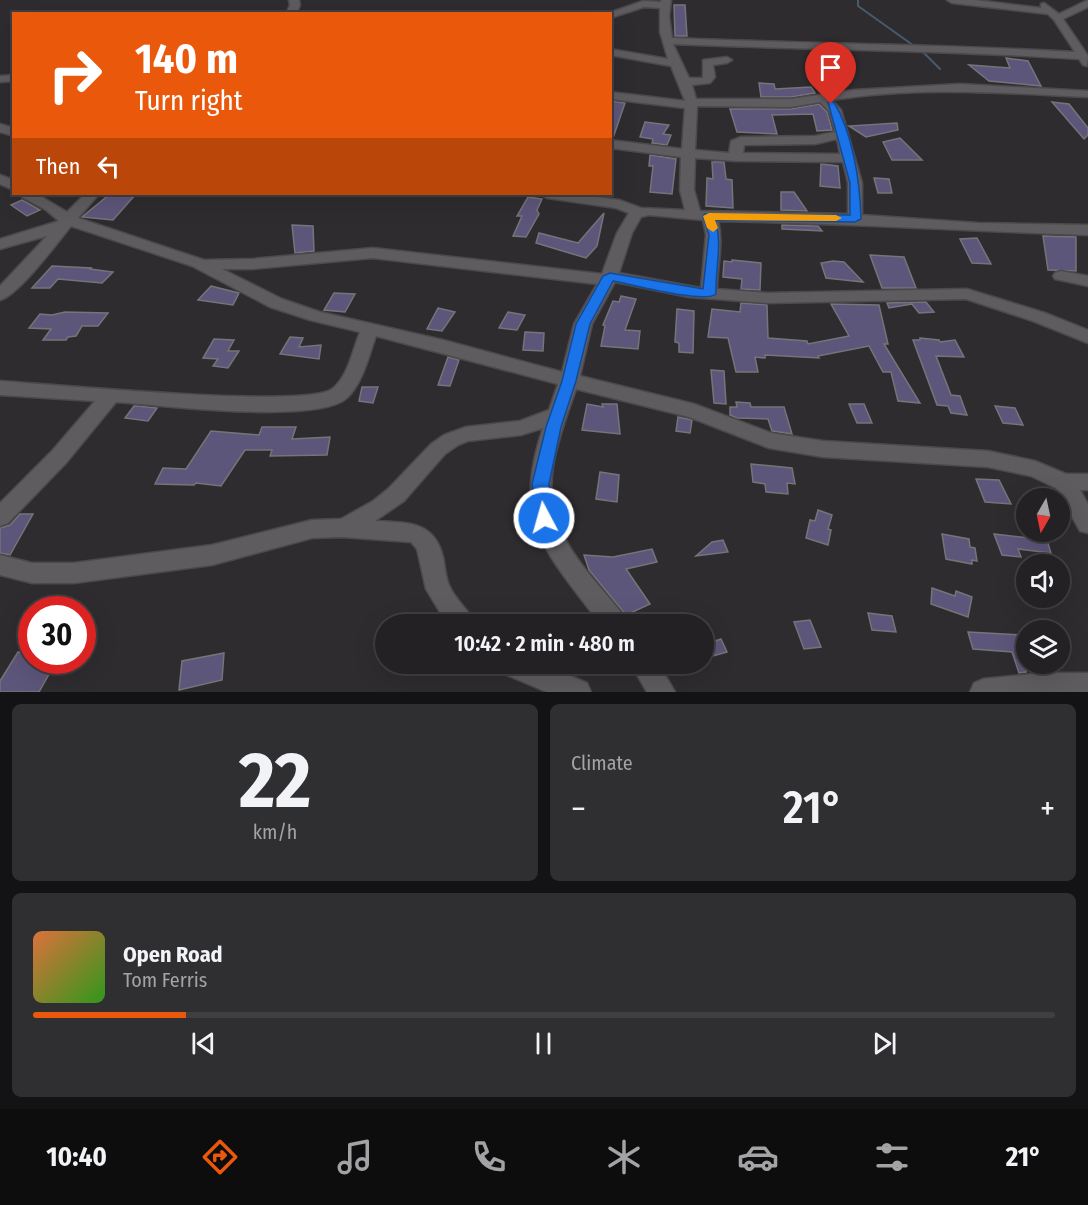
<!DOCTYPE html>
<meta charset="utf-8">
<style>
body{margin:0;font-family:"Fira Sans Condensed",sans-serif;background:#2f2e31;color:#f1f3f6;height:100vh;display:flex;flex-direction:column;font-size:22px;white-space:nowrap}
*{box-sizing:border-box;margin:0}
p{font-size:20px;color:#a3a3a6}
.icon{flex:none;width:33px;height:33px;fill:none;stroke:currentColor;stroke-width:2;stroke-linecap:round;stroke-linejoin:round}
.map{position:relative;height:692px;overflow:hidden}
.details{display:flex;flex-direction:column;gap:12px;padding:12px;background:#131214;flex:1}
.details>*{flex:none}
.hud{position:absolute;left:12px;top:12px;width:600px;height:183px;border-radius:0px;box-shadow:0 6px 24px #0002,0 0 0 2px #403e41;background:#ea580c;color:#fff;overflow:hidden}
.needle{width:39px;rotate:189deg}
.tools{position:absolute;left:1016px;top:488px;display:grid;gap:12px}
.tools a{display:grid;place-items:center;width:54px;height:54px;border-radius:50%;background:#232124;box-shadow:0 6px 24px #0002,0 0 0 2px #403e41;font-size:30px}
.speed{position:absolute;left:18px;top:596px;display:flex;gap:12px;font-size:30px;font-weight:700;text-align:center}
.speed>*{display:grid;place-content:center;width:78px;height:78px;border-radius:50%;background:#232124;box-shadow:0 6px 24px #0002,0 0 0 2px #403e41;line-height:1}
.speed .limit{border:9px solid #d22;background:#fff;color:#111}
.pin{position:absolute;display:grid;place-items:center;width:51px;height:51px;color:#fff;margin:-62px -26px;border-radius:50% 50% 50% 0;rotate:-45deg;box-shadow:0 0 6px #0007}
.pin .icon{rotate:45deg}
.me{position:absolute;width:66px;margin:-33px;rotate:354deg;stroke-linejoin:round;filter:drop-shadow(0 0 4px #0008)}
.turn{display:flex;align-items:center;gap:21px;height:126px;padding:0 24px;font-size:27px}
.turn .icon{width:78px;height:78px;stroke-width:2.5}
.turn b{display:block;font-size:42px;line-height:51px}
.then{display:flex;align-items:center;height:57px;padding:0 24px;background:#0003;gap:12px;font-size:22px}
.big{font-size:45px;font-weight:600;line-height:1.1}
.details .tile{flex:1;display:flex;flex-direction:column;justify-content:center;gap:9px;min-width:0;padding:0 21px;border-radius:9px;background:#2f2e31}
.details .dial{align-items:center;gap:0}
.dial b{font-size:78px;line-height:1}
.song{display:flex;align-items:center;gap:18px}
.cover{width:72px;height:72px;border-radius:9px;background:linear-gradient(135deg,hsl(20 70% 55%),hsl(110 70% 35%))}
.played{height:6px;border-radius:3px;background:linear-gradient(90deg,#ea580c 15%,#403e41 15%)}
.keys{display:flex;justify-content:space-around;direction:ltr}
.heat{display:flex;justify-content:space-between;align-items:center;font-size:33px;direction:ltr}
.details .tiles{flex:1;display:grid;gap:12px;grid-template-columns:1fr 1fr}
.tile:last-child{grid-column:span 2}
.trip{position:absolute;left:375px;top:614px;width:339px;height:60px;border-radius:30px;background:#232124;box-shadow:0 6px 24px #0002,0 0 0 2px #403e41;font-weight:600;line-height:60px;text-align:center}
.dock{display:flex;height:96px;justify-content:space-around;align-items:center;background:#0e0d0e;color:#a3a3a6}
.dock .icon{width:42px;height:42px}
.dock .active{color:#ea580c}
.dock b{font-size:27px;color:#f1f3f6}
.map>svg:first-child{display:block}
</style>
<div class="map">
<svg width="1088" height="692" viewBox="0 0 1088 692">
<rect width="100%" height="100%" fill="#2f2c30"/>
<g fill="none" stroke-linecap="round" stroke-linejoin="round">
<path stroke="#485a6c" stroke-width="2" d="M858,0V6L924,53L940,69"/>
</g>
<g fill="#5d567b" stroke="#757479" stroke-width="1.5">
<path d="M674,5H685L687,36H675Z"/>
<path d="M1006,58L1028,61L1041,86L989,81L969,65L1010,68Z"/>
<path d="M759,83L774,84L775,89L811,87L815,93L791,97H761Z"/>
<path d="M610,101L625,103L613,138H610Z"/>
<path d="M1052,102L1069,104L1088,128V135L1084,139Z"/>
<path d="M819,104L827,112L832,130L817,131L813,114L772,115L777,134L737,132L730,109H791Z"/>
<path d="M645,122L669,125L663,134L671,135L667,145L652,143L653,139L640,137Z"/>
<path d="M897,123L898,130L866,137L849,126Z"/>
<path d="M900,138L922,160H892L883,142Z"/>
<path d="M650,155L676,159L672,194L650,192L653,166H649Z"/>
<path d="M712,162H724L726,179L732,180L733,208L706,206L707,178L713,179Z"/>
<path d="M821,164L838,166L840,188L820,186Z"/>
<path d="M874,178L889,179L892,193H878Z"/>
<path d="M781,192H794L807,211L781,210Z"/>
<path d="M110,194H136L113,220L82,217Z"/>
<path d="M528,197L542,199L537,210L539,214L526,237L513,236L522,216H517Z"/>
<path d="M22,200L40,210L27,216L11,205Z"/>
<path d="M604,213L597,246L586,258L536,243L539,233L578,243Z"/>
<path d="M292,225L313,226L314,251L295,253Z"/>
<path d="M782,225L818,226L822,231L782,229Z"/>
<path d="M1043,236L1076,237V271L1048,270Z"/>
<path d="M977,238L991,264L972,263L960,239Z"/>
<path d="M870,255L904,257L916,288H882Z"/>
<path d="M732,260L761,263L760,290L741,289L742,279L723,277L724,261L732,262Z"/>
<path d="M833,261L844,262L863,282L826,278L821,263Z"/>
<path d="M52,266L91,268L90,269L113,272L102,283L58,279L50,288H32Z"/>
<path d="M211,286L239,293L233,305L198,300Z"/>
<path d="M334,293L355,294L345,312L324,310Z"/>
<path d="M621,296L636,299L625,330L640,331L638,349L601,346L605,326L603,325L613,301L619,302Z"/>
<path d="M926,302L934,312L919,313L912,304L889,308L887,303Z"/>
<path d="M741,303L767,305L768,338L807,341L808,344L849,336L831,304L879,305L888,344H884L920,403L898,401L891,372H883L869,346L818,356L819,358L765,355V358L755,357L758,372H736L728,338L708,337L712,309L740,312Z"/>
<path d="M438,308L455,312L442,331L427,329Z"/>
<path d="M677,309L694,311L693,353L679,352V343L675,342Z"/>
<path d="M65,312L108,313L98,326H82L76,336L68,337L66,340H43L51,329L29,328L40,314L52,315Z"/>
<path d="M508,312L525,315L517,330L499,328Z"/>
<path d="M525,332L544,333L543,351L523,350Z"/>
<path d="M290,337L303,338L299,347L321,345L319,359L280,354Z"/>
<path d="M920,338L939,340L940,342L955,340L964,357L936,356L951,395L960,396L967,415L951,413L948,406L937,405L913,340H920Z"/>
<path d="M214,339L234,340L228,351H239L228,368L213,366L218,359L203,358Z"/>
<path d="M448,357L459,360L450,386L438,385Z"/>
<path d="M711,370L724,371L726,404L714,403Z"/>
<path d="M362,387H378L373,403L359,401Z"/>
<path d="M736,402L750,403L751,407H784L792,434L772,431L768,419L737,418L730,415V407H737Z"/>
<path d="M587,404L603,407L602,404H617L620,434L582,430Z"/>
<path d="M849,404H864L872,423H857Z"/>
<path d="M134,406H137L157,408L148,421L125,418Z"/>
<path d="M995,406L1015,408L1023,425L1003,423Z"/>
<path d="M678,417L692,420L690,433L676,431Z"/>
<path d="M262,427H296L292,439L330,437L327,455L270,456L272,450H245L221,486L196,483L194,485L155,484L163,468L186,469L211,431L259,435Z"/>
<path d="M751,464L792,468L795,484L787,483L788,494L766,492L765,484L753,482Z"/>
<path d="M600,472L619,475L617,502L596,499Z"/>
<path d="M976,479L999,480L1011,504L985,502Z"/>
<path d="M818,510L832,515L828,529L831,530L828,545L806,538L810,520L815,521Z"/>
<path d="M20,514H33L10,555L0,553V528L10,525Z"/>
<path d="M942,534L969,539L970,547L975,548L977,561L972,560V564L946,559Z"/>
<path d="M994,534L1047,540L1051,553L1018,549L1021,557L1002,555Z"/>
<path d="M723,540L728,552L696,556L712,542Z"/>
<path d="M652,549L657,562L626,569L650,604L626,615L589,570L584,555L613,557Z"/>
<path d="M932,588L955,596L956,591L972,597L968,617L931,604Z"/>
<path d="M868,613L892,616L896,632L872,630Z"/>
<path d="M810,620L821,647L804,649L794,622Z"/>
<path d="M968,632L1024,635L1026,642V672L1019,673L1012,652L973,649Z"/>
<path d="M721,639L727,652L709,657L704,645Z"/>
<path d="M18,652L32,653V660H57L39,692H0V681Z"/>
<path d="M224,653L222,680L179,690L182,661Z"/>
</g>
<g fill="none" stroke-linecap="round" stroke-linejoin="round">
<g stroke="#4b494c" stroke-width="3">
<g id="minor">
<path d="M289,0H299L300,5L296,14H286L290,5Z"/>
<path d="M661,0H671L669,16L672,38C806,44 941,44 1075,52L1054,20L1048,14L952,3L947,0H975L1041,8V4L1044,3L1059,14L1088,0V7L1063,19L1088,56L1087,66L1083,65L1079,59C944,50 809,50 673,44L689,78H703V60L727,57L732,60L727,63L713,65L715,77L710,83L692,85L696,99H791L854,90L960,84L1088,91V97C1003,93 917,86 832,100L841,110L862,183V215L978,223L1088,225V235C964,231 841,223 718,221C724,243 717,266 717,289L767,293L967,289L1045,313L1088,330V343L1033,321L966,299L767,303L689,297L615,282L592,324L580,376L694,404L771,433L823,441L988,451L1035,461L1066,474H1088V490H1080L1088,504V533L1080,531L1056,488L1031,476L988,467L823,457L769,448L689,417L576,389C561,433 538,485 561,531C576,563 603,589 624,616L628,624H600C546,551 511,523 543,428L521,435L468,441L458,445L445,454L404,501L375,521C407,523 434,520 443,557C445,566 445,576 449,585C455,600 469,610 476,624H447L426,589L417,549L411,542L342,537L312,538L212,565L74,583H32L0,575V555L32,563H74L212,545L312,520L341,519L373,501L388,489L431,444L444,435L466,427L520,421L549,410L558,384L376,336C369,355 363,383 347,398C317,425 160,405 116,402L66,463L8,523L0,526V503L52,451L95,401L0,395V381C49,384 306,409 332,389C348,377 353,349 360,332L310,320L270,307L192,266L71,226C57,243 19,295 0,300V286L47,236L0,249V239L59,221L46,210L22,197L20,194H37L67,212L85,194H99L78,218L204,260L252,259L373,248L602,274L617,233L629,213L616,208L547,198L540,194H574L619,200L641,208L685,210L680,190L681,157L610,148V140L682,149L685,108L610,99V92L685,101L671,66L610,55V49L668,59L660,32V8L644,7L610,18V14H606L643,1L661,2ZM820,102L829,111L835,132L815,136L741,137L731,141L729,153L695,150L697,106L791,107ZM837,139L840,154L743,153L744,145L815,144ZM695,158L736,161L843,162L848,183V214L700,211L694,190ZM649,215L703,220L706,235L701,288L619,273L632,233L641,217ZM373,258L597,284L574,324L562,372L443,340L320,312L282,299L222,269H252Z"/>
<path d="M14,75V81L0,82V76Z"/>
<path d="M0,124L14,128V136L0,132Z"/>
<path d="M0,175L14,180V190L0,184Z"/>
<path d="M1061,271L1088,276V286L1055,279L1053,276L1055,273Z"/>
<path d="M496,663H540L587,683L591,692H547L500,672Z"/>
<path d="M630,663H658L675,692H647Z"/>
<path d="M1042,673H1088V692H970L974,683L983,679Z"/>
</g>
</g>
<use href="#minor" fill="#5f5c60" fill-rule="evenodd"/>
</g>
<path fill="#1a73e8" stroke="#114b97" stroke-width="1.5" d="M828,102H834C853,134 860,182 861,219L855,222L715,220C723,244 715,269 716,294C704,304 631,284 613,281L590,324L576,381L561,427L549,484L552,518L550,523L544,525L538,523L532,484L546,427L562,381L576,324L603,276L610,273L703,289L709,235L703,216L705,214L850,215V183Z"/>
<path fill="#f59e0b" d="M709,213L836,215L842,218L836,221L715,220L718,228L713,232L707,228L703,216Z"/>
</svg>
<div class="tools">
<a><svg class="needle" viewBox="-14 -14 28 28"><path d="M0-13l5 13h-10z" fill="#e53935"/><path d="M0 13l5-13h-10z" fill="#a3a3a6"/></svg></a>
<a><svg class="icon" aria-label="sound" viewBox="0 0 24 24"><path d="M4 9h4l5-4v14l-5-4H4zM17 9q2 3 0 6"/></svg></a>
<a><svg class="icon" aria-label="layers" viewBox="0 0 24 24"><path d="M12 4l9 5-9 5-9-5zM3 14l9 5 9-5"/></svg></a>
</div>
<div class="speed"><div class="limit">30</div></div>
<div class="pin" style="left:831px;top:104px;background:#d93025"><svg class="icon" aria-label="arrive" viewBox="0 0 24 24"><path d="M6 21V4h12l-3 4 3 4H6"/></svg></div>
<svg class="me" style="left:544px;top:518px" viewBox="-20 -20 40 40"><circle r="17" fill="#1a73e8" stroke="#fff" stroke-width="3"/><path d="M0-11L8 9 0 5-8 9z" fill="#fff"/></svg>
<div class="trip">10:42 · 2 min · 480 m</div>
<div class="hud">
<div class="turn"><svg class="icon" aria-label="right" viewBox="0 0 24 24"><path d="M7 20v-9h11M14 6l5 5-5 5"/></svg><div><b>140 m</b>Turn right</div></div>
<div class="then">Then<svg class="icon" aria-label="left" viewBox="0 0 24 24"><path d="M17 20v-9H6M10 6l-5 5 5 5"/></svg></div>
</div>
</div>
<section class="details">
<div class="tiles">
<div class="tile dial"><b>22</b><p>km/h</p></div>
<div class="tile"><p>Climate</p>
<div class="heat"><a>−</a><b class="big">21°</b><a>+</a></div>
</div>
<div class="tile">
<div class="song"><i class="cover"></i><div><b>Open Road</b><p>Tom Ferris</p></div></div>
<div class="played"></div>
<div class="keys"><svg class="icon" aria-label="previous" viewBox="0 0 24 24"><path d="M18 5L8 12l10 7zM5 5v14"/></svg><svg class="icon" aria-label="pause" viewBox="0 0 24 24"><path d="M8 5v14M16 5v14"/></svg><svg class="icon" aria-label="next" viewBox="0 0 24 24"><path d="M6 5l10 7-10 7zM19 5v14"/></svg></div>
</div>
</div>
</section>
<nav class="dock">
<b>10:40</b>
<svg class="icon active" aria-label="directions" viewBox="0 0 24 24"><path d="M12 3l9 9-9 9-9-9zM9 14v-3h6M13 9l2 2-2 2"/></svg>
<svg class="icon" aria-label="music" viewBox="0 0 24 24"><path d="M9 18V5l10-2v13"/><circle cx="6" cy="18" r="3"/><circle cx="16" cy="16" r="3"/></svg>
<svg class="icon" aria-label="phone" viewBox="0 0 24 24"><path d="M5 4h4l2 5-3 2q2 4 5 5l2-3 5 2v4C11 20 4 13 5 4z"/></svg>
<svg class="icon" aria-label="climate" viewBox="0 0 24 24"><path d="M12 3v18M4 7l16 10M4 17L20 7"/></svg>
<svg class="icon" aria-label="car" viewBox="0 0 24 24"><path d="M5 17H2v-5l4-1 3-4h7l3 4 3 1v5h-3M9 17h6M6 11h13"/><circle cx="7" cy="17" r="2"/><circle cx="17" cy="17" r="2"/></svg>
<svg class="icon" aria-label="filters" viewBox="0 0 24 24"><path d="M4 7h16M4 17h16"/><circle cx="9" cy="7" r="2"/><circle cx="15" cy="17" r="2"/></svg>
<b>21°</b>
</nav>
